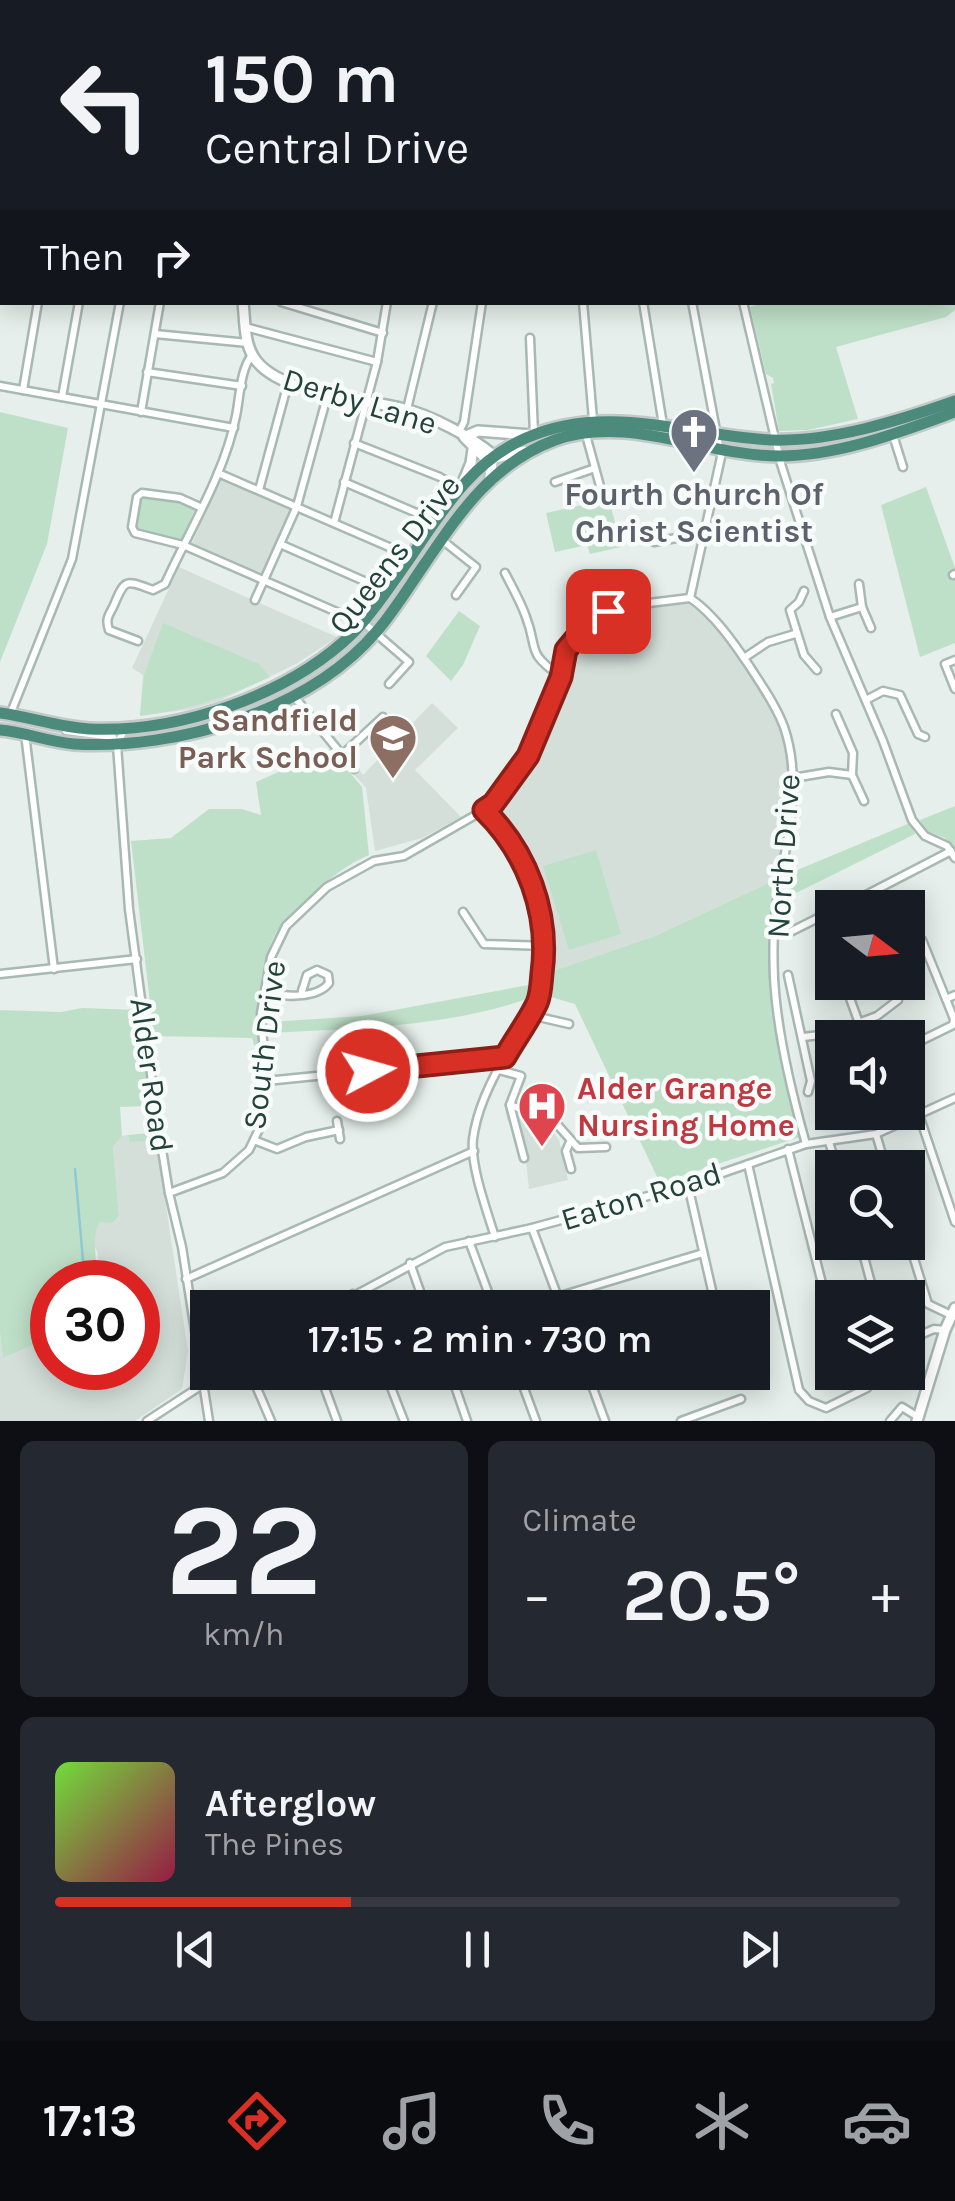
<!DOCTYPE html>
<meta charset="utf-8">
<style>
body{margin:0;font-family:Karla,sans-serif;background:#242831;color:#f1f3f6;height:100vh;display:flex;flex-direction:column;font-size:38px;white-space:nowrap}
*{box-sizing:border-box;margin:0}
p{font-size:32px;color:#9ea1a6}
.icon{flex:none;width:55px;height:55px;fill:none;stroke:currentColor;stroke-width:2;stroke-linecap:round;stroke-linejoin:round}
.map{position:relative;height:1421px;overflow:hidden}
.drawer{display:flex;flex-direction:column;gap:20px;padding:20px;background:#0d0f14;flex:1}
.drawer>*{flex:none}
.banner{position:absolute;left:0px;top:0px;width:955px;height:305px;box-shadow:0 5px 25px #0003;background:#171b24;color:#f1f3f6;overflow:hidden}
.needle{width:65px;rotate:106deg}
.buttons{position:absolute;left:815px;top:890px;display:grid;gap:20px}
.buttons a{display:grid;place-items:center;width:110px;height:110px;border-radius:0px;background:#171b24;box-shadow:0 5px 25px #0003;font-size:50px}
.speed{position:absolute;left:30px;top:1260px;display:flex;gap:20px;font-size:50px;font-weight:700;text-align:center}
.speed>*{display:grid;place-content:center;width:130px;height:130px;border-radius:50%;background:#171b24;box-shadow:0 5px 25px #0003;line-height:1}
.speed .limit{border:15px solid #d22;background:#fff;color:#111}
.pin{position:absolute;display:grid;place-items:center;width:85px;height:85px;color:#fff;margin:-42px;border-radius:20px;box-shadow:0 5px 15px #0006}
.me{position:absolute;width:110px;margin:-55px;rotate:84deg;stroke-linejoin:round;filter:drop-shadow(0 0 8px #0008)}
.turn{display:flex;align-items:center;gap:35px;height:210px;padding:0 40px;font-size:45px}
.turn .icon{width:130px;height:130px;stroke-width:2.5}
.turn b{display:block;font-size:70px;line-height:85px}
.then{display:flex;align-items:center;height:95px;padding:0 40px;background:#0003;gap:20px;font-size:38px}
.big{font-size:75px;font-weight:600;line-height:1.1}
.drawer .widget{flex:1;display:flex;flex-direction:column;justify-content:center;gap:15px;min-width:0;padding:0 35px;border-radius:15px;background:#242831}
.drawer .dial{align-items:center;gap:0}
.dial b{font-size:130px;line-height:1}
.song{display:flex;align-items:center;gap:30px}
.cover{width:120px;height:120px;border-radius:15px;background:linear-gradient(135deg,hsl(100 70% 55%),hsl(340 70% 35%))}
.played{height:10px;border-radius:5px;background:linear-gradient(90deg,#d93025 35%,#363941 35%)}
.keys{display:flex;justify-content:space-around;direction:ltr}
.heat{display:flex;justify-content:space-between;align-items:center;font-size:55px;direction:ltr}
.drawer .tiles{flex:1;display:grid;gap:20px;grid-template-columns:1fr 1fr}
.widget:last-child{grid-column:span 2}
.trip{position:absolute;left:190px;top:1290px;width:580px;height:100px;border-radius:0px;background:#171b24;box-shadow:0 5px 25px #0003;font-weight:600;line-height:100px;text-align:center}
.tabs{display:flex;height:160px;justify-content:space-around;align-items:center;background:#090b0e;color:#9ea1a6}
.tabs .icon{width:70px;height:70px}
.tabs .current{color:#d93025}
.tabs b{font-size:45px;color:#f1f3f6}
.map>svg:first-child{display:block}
</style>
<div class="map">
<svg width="955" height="1421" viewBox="0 0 955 1421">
<rect width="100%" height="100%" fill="#e6efeb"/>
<g fill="#d4dfda">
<path d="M221,479L290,510L262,573L192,543Z"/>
<path d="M179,567L273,609L337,637L296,664L219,701L191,709L140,716L143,675L132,668Z"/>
<path d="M687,603L707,618L730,646L769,702L778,721L788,765L781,877L655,936L547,973L546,926L538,888L524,858L486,811L506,794L533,756L551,719L569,655L577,639L589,625L600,618L636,607Z"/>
<path d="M432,703L458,728L415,770L461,817L422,838L375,851L366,788L352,772L357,767L363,775Z"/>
<path d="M505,1108L547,1123L559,1140L568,1180L529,1189L525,1152L507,1119Z"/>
<path d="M128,1135L129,1142L156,1140L188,1351L182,1389L135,1421H0V1333L3,1357L52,1336V1368H138V1282H97L98,1253L92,1240L100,1221L119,1216L113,1147L122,1136Z"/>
</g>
<g fill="#bfe0c8">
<path d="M955,208V310L946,317L836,347L858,419L808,430L779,431L771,384L774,383L773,378L766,374L750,307L766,302H952Z"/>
<path d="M0,412L68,428L47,544L0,662Z"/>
<path d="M481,471L482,475L468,489L470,492L377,623L371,619L447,511Z"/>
<path d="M926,487L955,568V643L920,657L881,505Z"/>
<path d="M145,497L180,501L195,509L181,541L140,532C133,520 136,507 145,497Z"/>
<path d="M609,499L621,547L590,554L587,545L555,552L546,513Z"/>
<path d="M459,611L480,626L463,665L451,681L426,656Z"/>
<path d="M163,623L259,664L270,677C222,699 192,709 140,716L144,675Z"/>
<path d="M362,631L367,636C317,680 250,723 182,732C167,734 151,733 136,734L135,731C161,727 188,726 213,718C268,701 315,663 362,631Z"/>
<path d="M330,749L362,787L369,855C347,864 328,879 312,896C302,905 291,913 283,923C257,955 260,1007 260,1045H254L252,1038L154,1036L131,841L171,838L209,809H242L261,815L256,782Z"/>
<path d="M955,806V849L945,838L926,831L920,820Z"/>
<path d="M910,823L915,834L786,898L790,873Z"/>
<path d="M596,850L621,934L569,950L543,866Z"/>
<path d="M781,877C754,958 786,1055 800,1137L660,1183L575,1004L544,995L547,973L655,936Z"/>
<path d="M539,983L538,995C455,1027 358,1028 270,1033V1022L362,1016Z"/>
<path d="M82,1008L138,1010L148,1070L153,1135L150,1141L129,1142L128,1135L149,1133L147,1106L120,1107L122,1136L113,1147L119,1216L112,1223L100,1222C90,1238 98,1261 97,1282H52V1336L3,1358L0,1333V1010L61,1012Z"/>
</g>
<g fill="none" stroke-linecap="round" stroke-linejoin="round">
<path stroke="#8ec9d4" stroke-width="2.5" d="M75,1169L83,1260"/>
<g stroke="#a8b8b2" stroke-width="10">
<path id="pedestrian" d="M440,477L460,486"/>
</g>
<g stroke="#a8b8b2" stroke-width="11">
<g id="minor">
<path d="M130,0V2"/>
<path d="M178,0V2"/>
<path d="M223,0V2"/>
<path d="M274,0V2"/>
<path d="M306,0V2"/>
<path d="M346,0V2"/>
<path d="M388,0V2"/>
<path d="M454,0V2"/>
<path d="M553,0V2"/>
<path d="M626,0V2"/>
<path d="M677,0V2"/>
<path d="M741,0V2"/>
<path d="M796,0L797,2"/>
<path d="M45,2V0"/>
<path d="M0,64L2,49"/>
<path d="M952,68L955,67"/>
<path d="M0,296L2,282"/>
<path d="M281,302L383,333"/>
<path d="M583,302L593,420"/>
<path d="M643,302L663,425"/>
<path d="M743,302L781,464L830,617L883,741L912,820L925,836L947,846L955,858"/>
<path d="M245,327L377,362"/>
<path d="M155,334L248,343"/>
<path d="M530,338L534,434"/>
<path d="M147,372L242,386"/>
<path d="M0,386L234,428"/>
<path d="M23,390L38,302"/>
<path d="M62,397L79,302"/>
<path d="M407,409L433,302"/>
<path d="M141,412L160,302"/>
<path d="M459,432L464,422L482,302"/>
<path d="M586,435L603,497"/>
<path d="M893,435L903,467"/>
<path d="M354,443L440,477"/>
<path d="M218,473L396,550"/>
<path d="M344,482L419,514"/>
<path d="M555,482L595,468"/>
<path d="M259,490L288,383"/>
<path d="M200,507L180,498L142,493L137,497L132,527L135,533L183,545L346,616"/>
<path d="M334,523L377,362L387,302"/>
<path d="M442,540L476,567L456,595"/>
<path d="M654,542L704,533"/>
<path d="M280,544L371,584"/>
<path d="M505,573C512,587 521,602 526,617C539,651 525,651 561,677"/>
<path d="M953,575L955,574"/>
<path d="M859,584L862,607L871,628"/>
<path d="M804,591L799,602L790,610L804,655L817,670"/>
<path d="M690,598C714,614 734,643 750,667C762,686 776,705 784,727C804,785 785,844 777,901C773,925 773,954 774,978C777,1033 791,1091 806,1144"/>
<path d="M690,598L721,457L692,302"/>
<path d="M255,600L297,506L328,393"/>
<path d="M830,617L862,607"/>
<path d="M364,623L409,662L389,684"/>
<path d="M138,641L109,630C105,618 109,616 114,605C125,578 126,580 153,590L165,584C189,531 225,473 236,416C240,397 240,370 252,355"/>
<path d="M744,658L768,642L795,634"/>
<path d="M955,660L945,664L955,689"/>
<path d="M293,695L342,755L383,717"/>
<path d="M866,700L883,691L900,695L918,734L925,737"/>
<path d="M836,714L853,753L852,775L864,801"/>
<path d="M10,715L72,559L120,302"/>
<path d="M125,728L117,745L129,909L157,1119L169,1193L182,1247L209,1421"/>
<path d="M66,731L113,737L117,745"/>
<path d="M25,734L54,969"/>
<path d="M342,755L354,769"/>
<path d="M793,778L829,772L852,775"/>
<path d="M484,810C531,856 561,935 538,1001C532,1017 520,1033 511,1047C494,1074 477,1107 473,1139C470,1165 487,1211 495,1237"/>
<path d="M841,908L951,851"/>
<path d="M463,912L484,944L546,946"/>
<path d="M790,932L832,911"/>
<path d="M908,940L916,937L922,940L946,999L955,995"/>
<path d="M0,974L137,959"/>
<path d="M788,975L811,1081L808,1092"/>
<path d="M844,982L859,1023"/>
<path d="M265,992C283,997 317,999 329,983L328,975L317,970L307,975L302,991"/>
<path d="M530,1015L569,1024"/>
<path d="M803,1037L829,1034L877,1016L898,1000"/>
<path d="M908,1047L953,1025L954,1019L946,999"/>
<path d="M499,1070L521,1076L510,1105L554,1121L578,1148L606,1147"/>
<path d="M266,1081L505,1057"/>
<path d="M510,1105L524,1158"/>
<path d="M919,1115L955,1222"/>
<path d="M337,1121L340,1139"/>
<path d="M876,1134L886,1168"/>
<path d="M254,1140L277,1149L306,1137L339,1130"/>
<path d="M570,1142L566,1151L571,1169"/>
<path d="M829,1142L837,1168"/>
<path d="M788,1149L832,1323"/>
<path d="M748,1164L799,1390L809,1401L826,1408L867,1388L880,1372"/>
<path d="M688,1185L716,1308"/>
<path d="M169,1193L223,1173L249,1150L260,1127L266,1081L261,1013L271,957L286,926L327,887L374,861L404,856L493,805L528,756L561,677L565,650L592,619L624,606L690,598"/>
<path d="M532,1228L562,1308"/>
<path d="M908,1239L928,1304L951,1315"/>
<path d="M469,1241L494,1308"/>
<path d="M860,1242L875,1298"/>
<path d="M410,1263L426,1308"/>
<path d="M186,1279L474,1151"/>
<path d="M353,1294L358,1308"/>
<path d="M557,1297L703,1253"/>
<path d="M331,1308L445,1247L532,1228L688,1185L806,1144L876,1134L955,1098"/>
<path d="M908,1340L934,1329L945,1330"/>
<path d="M250,1372L271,1421"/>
<path d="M319,1372L337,1421"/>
<path d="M385,1372L404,1421"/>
<path d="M450,1372L467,1421"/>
<path d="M518,1372L536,1421"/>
<path d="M587,1372L605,1421"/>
<path d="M147,1421L222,1372"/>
<path d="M681,1421L741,1399"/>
<path d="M890,1421L902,1407L918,1417"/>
</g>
</g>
<g stroke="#a8b8b2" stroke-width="14">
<g id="tertiary">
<path d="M0,269H2"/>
<path d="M243,302C245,320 244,341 253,356C276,395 363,398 404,409C430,415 474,438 493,455L490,477"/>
<path d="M464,437L478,431L532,435"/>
<path d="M466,439L487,460L524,451"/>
<path d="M464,480L471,463L473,449"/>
<path d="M917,1421L945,1330L955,1308"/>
</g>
</g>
<g stroke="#c2cac8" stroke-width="16">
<g id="trunk">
<path d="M0,713C30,717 59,727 89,729C178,733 288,696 353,633C374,612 390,586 408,561C442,512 469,463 526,438C606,402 688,436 771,440C832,442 898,421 955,401"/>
<path d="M0,730C25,732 49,742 74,744C177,750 309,711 377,631C395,610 410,585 426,562C461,511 493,463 555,440C628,414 705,456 779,456C839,456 900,432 955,412"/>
</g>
</g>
<use href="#pedestrian" stroke="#fff" stroke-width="5"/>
<use href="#minor" stroke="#fff" stroke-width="6"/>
<use href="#tertiary" stroke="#fff" stroke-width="9"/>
<use href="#trunk" stroke="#4c8a7c" stroke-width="11"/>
</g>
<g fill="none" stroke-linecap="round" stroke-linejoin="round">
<g stroke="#8d1f18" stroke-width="25">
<path id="route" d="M368,1071L505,1057C515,1039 528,1022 537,1003C541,994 541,983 542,973C550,913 527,852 484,810L493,804L528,756L561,677L566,650L592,619L608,611"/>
</g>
<use href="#route" stroke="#d93025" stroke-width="18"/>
</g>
<defs>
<g id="church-pin" transform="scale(2.5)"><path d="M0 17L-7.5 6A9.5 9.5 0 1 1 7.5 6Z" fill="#6b7280" stroke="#f7fbf9"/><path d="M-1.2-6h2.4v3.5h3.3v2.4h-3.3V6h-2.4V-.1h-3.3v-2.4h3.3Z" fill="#fff"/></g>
<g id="school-pin" transform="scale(2.5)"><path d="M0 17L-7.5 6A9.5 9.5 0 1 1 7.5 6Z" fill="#8d6e63" stroke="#f7fbf9"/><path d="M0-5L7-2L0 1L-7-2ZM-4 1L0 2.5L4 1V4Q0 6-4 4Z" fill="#fff"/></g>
<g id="hospital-pin" transform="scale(2.5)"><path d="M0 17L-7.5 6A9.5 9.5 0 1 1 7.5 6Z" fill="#e0444e" stroke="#f7fbf9"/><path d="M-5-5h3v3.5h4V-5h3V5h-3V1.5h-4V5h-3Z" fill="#fff"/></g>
</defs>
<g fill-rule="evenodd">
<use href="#church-pin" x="694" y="432"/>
<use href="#school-pin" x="393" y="738"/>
<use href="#hospital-pin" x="542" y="1106"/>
</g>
<g text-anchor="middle" stroke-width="9" stroke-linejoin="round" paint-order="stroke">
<g font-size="32" fill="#24423a" stroke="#f7fbf9">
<text transform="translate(360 401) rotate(17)" y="11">Derby Lane</text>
<text transform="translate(394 554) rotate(-52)" y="11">Queens Drive</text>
<text transform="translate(783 856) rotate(-86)" y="11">North Drive</text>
<text transform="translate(264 1045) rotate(-83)" y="11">South Drive</text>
<text transform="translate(152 1075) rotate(82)" y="11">Alder Road</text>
<text transform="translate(641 1196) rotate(-17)" y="11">Eaton Road</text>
</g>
<g font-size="32" font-weight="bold" fill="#5b616d" stroke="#f7fbf9">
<text x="694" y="505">Fourth Church Of<tspan x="694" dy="37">Christ Scientist</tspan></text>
</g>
<g font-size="32" font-weight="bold" fill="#785e54" stroke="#f7fbf9" text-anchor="end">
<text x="358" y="731">Sandfield<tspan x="358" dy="37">Park School</tspan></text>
</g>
<g font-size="32" font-weight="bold" fill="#be3a42" stroke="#f7fbf9" text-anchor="start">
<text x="577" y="1099">Alder Grange<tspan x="577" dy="37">Nursing Home</tspan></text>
</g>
</g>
</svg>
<div class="buttons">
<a><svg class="needle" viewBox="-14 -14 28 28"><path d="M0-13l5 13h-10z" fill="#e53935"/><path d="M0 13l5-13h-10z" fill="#9ea1a6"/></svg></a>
<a><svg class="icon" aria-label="sound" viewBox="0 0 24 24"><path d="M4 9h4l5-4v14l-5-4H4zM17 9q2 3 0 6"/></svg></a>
<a><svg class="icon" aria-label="search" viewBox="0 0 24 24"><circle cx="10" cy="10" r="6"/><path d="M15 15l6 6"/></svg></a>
<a><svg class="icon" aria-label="layers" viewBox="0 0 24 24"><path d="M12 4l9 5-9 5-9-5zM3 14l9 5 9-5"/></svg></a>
</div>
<div class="speed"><div class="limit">30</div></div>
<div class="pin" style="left:608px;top:611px;background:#d93025"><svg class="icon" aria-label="arrive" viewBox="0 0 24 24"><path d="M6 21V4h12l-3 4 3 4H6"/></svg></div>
<svg class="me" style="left:368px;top:1071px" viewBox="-20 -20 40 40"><circle r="17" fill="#d93025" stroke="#fff" stroke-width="3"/><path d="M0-11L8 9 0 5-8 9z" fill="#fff"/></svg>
<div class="trip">17:15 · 2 min · 730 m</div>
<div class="banner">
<div class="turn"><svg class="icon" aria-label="left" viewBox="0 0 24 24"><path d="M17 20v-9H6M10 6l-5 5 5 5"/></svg><div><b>150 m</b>Central Drive</div></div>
<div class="then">Then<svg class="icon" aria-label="right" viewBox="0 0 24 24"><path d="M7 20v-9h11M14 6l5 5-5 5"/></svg></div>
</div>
</div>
<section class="drawer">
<div class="tiles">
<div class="widget dial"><b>22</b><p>km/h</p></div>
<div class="widget"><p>Climate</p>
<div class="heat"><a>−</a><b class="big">20.5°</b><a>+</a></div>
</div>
<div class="widget">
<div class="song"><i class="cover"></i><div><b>Afterglow</b><p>The Pines</p></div></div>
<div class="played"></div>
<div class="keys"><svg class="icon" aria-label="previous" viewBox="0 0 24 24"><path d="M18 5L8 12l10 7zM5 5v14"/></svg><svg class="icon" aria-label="pause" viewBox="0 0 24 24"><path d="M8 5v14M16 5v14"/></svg><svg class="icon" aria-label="next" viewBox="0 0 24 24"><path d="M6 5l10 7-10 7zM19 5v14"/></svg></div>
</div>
</div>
</section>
<nav class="tabs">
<b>17:13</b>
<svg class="icon current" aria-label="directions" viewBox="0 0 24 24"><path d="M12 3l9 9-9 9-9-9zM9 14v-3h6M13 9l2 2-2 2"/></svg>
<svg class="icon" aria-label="music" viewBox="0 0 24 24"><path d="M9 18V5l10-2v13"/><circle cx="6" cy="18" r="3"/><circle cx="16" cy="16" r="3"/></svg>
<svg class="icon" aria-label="phone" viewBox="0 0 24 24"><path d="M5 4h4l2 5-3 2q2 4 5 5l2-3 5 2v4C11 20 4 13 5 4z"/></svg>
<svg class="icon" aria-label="climate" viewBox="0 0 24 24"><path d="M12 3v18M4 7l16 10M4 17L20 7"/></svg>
<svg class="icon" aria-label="car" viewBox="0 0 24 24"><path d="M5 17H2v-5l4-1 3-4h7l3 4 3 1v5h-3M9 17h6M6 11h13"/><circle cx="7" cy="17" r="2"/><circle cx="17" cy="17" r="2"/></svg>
</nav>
